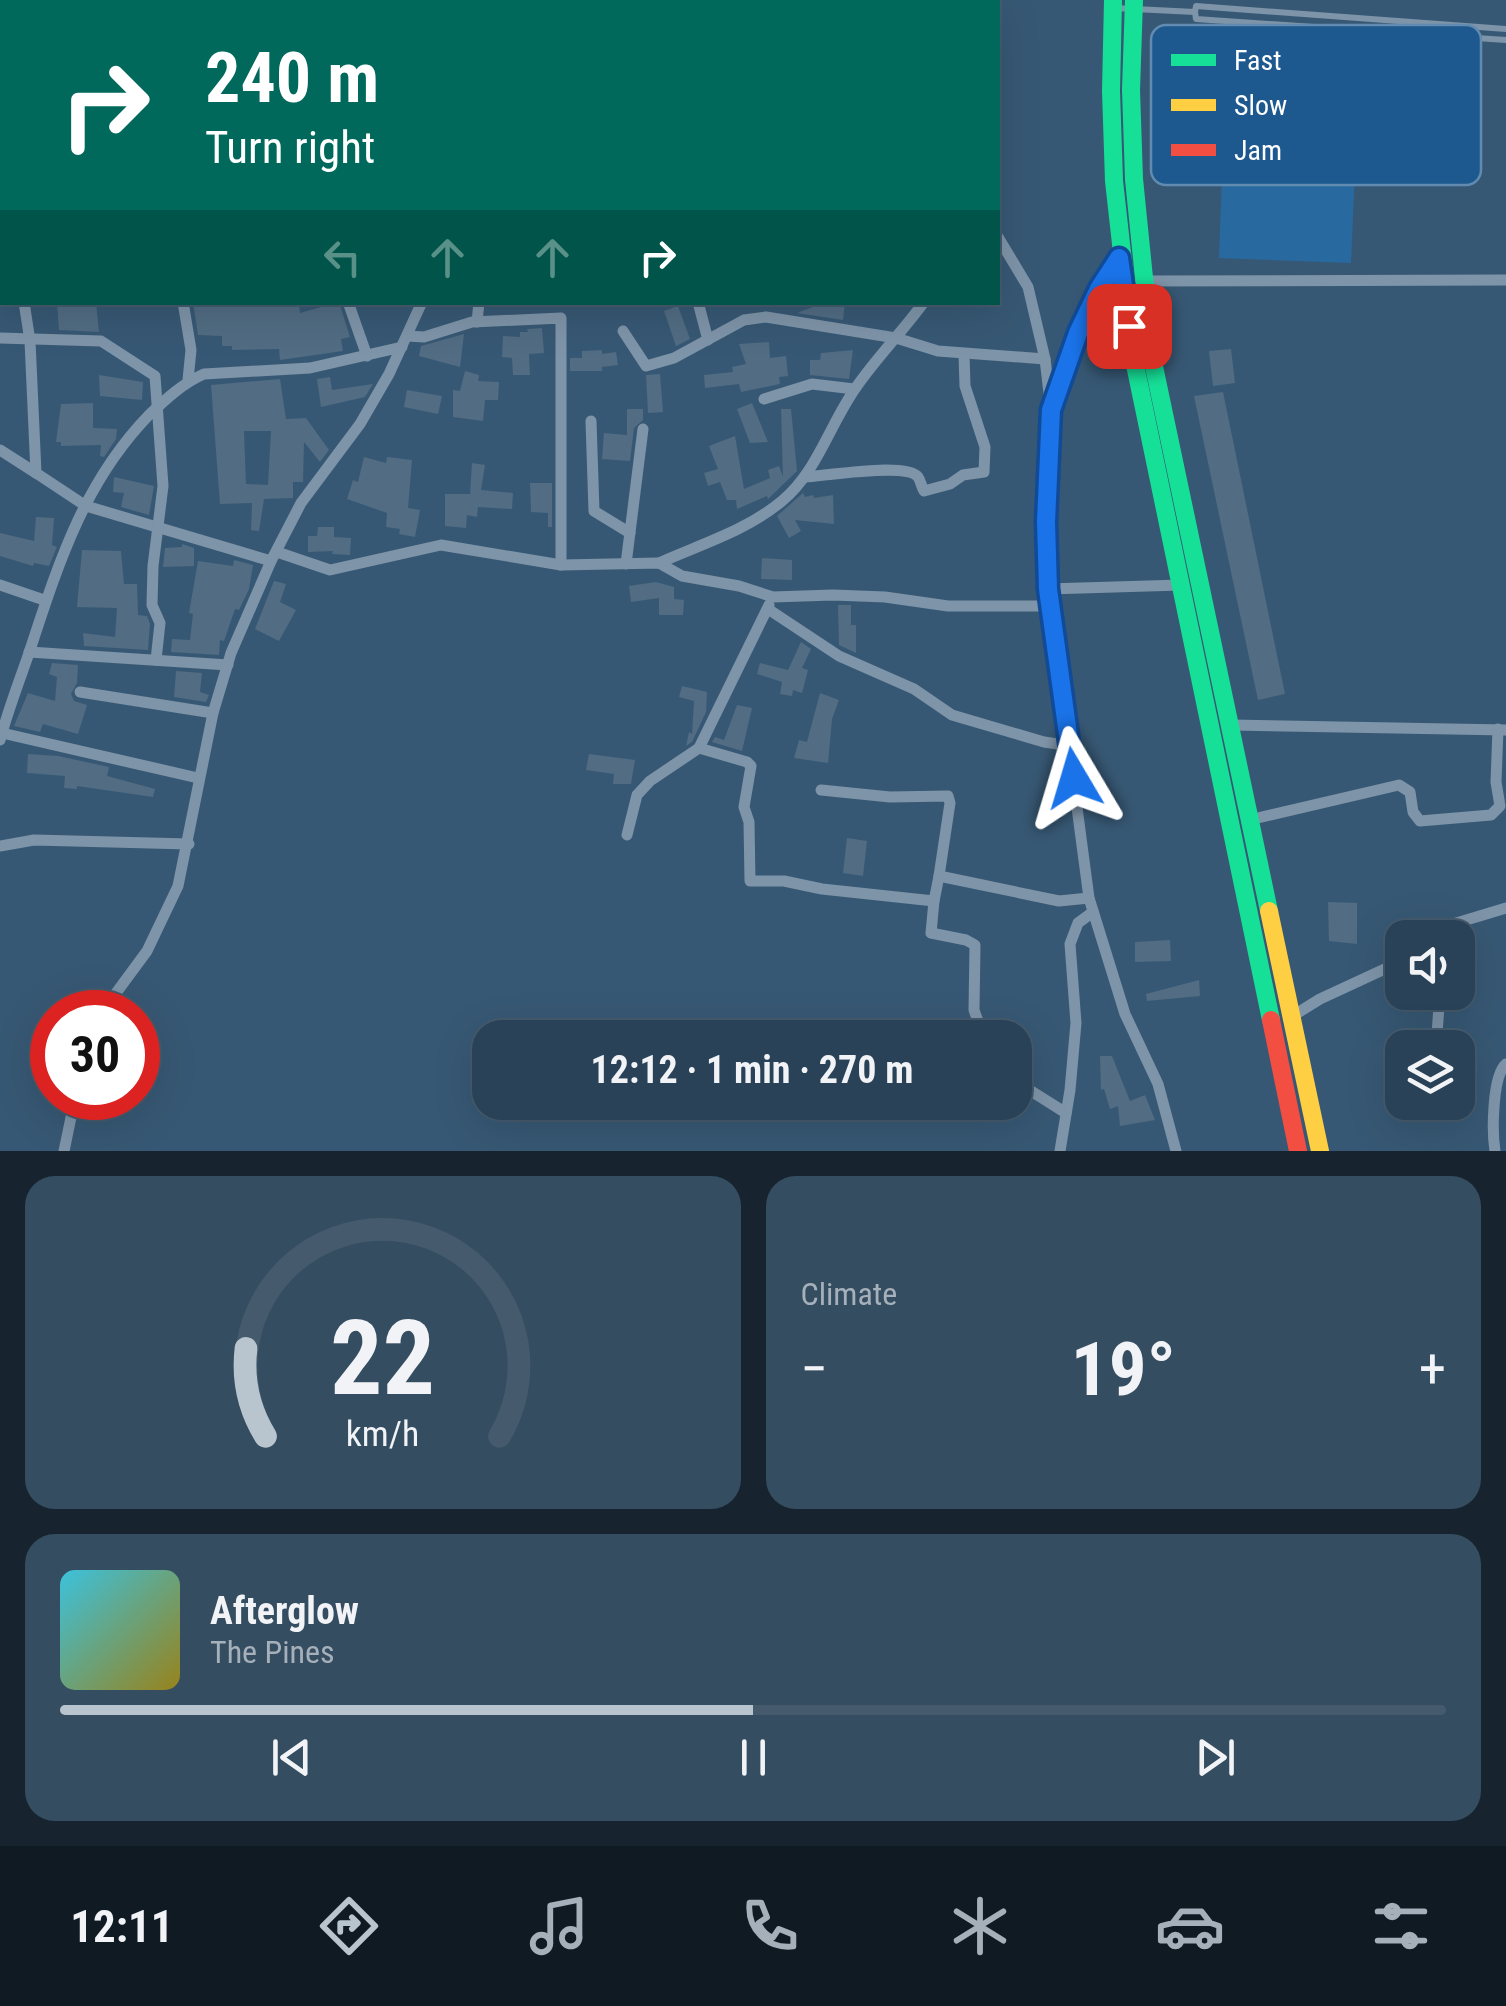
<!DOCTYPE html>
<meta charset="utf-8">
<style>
body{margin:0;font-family:"Roboto Condensed",sans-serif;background:#354d61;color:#f1f3f6;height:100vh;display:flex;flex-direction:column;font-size:38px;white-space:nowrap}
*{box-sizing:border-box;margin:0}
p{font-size:32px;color:#a5b0ba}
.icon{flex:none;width:55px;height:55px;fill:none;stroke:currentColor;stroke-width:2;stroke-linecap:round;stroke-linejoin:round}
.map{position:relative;height:1151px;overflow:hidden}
.panel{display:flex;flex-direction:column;gap:25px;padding:25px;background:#172430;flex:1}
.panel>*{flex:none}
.guide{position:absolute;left:0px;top:0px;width:1000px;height:305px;box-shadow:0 10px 40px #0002,0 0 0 2px #455b6d;background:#00695c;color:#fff;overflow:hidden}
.tools{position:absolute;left:1385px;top:920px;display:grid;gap:20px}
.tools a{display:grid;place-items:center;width:90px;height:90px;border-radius:20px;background:#294257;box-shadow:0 10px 40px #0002,0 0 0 2px #455b6d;font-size:50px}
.speed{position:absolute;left:30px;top:990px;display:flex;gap:20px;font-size:50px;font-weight:700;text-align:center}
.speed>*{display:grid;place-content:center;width:130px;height:130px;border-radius:50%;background:#294257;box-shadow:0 10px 40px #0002,0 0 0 2px #455b6d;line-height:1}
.speed .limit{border:15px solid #d22;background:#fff;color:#111}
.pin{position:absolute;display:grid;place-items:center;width:85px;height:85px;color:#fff;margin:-42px;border-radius:20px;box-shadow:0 5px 15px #0006}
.me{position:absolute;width:110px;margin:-55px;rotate:353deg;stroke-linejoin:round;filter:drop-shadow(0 0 8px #0008)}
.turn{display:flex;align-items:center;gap:35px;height:210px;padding:0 40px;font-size:45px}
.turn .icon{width:130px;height:130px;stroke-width:2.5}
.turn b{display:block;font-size:70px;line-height:85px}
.lanes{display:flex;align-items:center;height:95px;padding:0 40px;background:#0003;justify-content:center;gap:50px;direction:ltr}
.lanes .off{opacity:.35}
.big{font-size:75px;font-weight:700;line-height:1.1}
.panel .card{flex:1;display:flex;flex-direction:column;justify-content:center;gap:15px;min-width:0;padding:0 35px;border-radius:30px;background:#354d61}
.panel .dial{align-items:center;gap:0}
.dial svg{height:260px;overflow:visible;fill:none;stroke:#455b6d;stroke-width:7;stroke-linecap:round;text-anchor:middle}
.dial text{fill:#f1f3f6;stroke:none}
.song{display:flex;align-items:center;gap:30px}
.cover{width:120px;height:120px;border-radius:15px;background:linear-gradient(135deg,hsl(190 70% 55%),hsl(50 70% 35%))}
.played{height:10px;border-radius:5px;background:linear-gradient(90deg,#b9c5ce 50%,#455b6d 50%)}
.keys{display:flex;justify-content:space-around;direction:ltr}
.heat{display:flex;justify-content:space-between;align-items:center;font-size:55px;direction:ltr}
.panel .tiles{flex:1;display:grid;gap:25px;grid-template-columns:1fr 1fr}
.card:last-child{grid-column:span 2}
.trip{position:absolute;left:472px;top:1020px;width:560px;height:100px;border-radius:30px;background:#294257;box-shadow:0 10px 40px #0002,0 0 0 2px #455b6d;font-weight:700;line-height:100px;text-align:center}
.menu{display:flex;height:160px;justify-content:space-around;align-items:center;background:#101a23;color:#a5b0ba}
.menu .icon{width:70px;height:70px}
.menu .current{color:#b9c5ce}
.menu b{font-size:45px;color:#f1f3f6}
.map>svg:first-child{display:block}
</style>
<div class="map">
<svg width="1506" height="1151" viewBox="0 0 1506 1151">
<rect width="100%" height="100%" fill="#375874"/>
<path fill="#286aa0" d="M1225,93L1358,98L1351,263L1219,258Z"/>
<g fill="#516c83" fill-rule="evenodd">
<path d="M57,302H96L99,332L59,330Z"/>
<path d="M193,302H299L300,313L339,302L350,337L341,339L343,351L280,360L279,349L232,350V346H222V336L198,335Z"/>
<path d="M826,302H845L843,320L797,313Z"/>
<path d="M678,306L690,339L676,346L664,311Z"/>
<path d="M542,328L544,353L529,354L530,375H513L512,358L502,357L503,336L520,337V332H528L527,329Z"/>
<path d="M464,334L460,367L419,356L421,346Z"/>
<path d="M769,342L770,358L786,356L788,376L779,377L780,384L741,392L739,384L705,388L704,375L733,372L732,367L746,364L739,344Z"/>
<path d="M1231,349L1235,383L1213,386L1209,351Z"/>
<path d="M602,350V354L616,352L618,365L602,367V371H570V358H582V351Z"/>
<path d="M853,350L849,379L810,375V360H820L821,353Z"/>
<path d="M465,371L479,375L478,381L499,382L498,400H485L483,421L453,417V390L460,391Z"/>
<path d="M660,374L663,412L648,413L646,375Z"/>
<path d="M99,375L143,382L142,400L100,396Z"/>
<path d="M330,377L332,390L373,384L365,397L321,407L317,379Z"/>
<path d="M280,379L286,419L306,418L329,450L320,462L304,442L303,482H293V498L264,499L259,531L251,530L252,503L220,504L211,385ZM244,431H271L268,485L246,484Z"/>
<path d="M407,390L442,396L438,414L404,407Z"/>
<path d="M1223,392L1285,694L1258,700L1194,396Z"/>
<path d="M93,403V428L117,429L116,439L104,457L100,456L101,445L61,446V442H56L61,404Z"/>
<path d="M752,403L768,442L750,443L737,409Z"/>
<path d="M627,409H643V420L634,428L630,461L602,459L604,433L627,435Z"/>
<path d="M781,409H791L797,471L768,499L767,496L737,509L736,500H727L720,482L708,486L704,473L718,469L709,446L735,436L744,489L770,478L768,470L779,466L783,477Z"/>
<path d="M364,457L386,463L387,457L412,460L408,508L420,510L415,537L399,534L400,529L386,527L387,513L347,499L353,480L358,482Z"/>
<path d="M472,463L485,465L481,490L513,493L512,509L478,507L477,517L467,515L466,528L445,526V494H470Z"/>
<path d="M114,477L154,486L149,515L121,507L124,493L113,492Z"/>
<path d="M530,483H552V527H548V513L531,512Z"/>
<path d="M803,493L805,497L813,495L814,498L833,495L834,524L795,520L801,531L789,538L777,516Z"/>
<path d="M36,517L54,518L52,545L57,547L49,566L34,563L33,566L0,556V533L34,541Z"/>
<path d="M318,527H334V537L351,538L350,555L332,554L333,551L308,552V536H317Z"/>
<path d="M182,544L194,548V566L163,567L165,548L182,547Z"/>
<path d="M82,550L121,551L124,584H137L138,615L147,616L150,624L148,650L84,646L83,633L115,637L117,608L77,607Z"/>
<path d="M762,558L792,560V580L761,579Z"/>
<path d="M234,560L253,565L249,589L239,610L235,609L224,641L220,640L219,655L171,652L172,639L190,640L193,614L189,613L198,561L233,566Z"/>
<path d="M274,581L286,584L280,602L296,610L279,641L255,629Z"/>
<path d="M656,582L674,587V599L684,600L683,615H659V598L631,602L629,586Z"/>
<path d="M838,605H851V625H856V653L839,645Z"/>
<path d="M801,642L811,649L802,668L808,670L802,693L793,690L792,696L780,694L782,682L757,674L760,663L788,670Z"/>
<path d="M52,663L78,665L77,683L71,694L74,701L87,705L78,734L43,724L40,732L14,726L28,693L55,701L57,677L49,674Z"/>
<path d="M176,671L202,673L200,692L209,695L206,702L174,697Z"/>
<path d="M682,686L707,692L706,712L692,742L686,746L689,732L692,734L694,701L679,697Z"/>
<path d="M820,693L839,700L832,719L828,763L794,758L799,740L807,742Z"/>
<path d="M737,705L752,708L742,751L712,742L715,737L724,740Z"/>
<path d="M28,754L58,756L109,767L107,776L155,789L153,797L77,786V789L64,788L65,776L27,773Z"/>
<path d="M589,754L635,760L631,784H613L614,774L586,770Z"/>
<path d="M847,838L867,841L863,876L843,873Z"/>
<path d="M1328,902L1357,903V944L1329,941Z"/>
<path d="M1170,940L1171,961L1135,962V942Z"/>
<path d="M1199,980L1200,996L1147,1001L1146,994Z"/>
<path d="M1100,1056H1112L1130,1101L1145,1095L1155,1120L1120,1126L1118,1106L1110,1109L1104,1089L1101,1090Z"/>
</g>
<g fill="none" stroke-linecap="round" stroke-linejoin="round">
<g stroke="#7e94a8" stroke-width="6">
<path d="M1114,8L1195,12L1196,6L1506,29"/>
<path d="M1195,12L1196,19L1506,40"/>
</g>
<g stroke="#7e94a8" stroke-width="11">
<path d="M45,0L46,2"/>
<path d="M274,0L275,2"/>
<path d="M363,0V2"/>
<path d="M537,0V2"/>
<path d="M618,0V2"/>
<path d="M665,0V2"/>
<path d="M709,0L710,2"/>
<path d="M862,0L863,2"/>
<path d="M464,2L465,0"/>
<path d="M692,2L696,0"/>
<path d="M915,2L927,0"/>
<path d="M0,49H2"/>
<path d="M0,121L2,130"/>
<path d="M998,237L1028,287L1045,359L1051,410L1045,522L1048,589L1089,898L1125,1014L1158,1084L1176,1151"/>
<path d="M1141,281L1506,280"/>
<path d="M24,302L30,341L36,473L86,506L271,561"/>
<path d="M183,302L191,350L188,380"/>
<path d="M348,302L367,356"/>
<path d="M698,302L708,340"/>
<path d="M477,322L479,302"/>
<path d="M623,331L646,366L674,358L744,320L766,317L896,338L938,351L1045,359"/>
<path d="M407,336L424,337L472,322L561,318V565"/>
<path d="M0,338L101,341L155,376L163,486L153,566L152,605L160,623L156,660"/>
<path d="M764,399L812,384L854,389"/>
<path d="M1053,406C1071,354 1088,305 1119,258"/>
<path d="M591,421L594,511L630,533"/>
<path d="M0,450L36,473"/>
<path d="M805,477C824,476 907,462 918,477C921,481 921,486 924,491L950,484L963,475L984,472L985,447L965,386L964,354"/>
<path d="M277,552L330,570L441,545L561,565L659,563L682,576L739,586L773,597L833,595L885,597L948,606H1050"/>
<path d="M659,563C701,544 746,531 782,501C818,471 830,423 857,386C877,357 903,331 924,302"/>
<path d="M626,564L643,429"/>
<path d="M0,585L44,600"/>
<path d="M1048,589L1181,585"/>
<path d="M768,609L839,656L914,689L952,715L1044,742L1071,746"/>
<path d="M29,652L228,665"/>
<path d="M80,692L213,713"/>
<path d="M1230,725L1506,730"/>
<path d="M2,733L198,778"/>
<path d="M0,740C8,710 19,682 29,653C58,565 83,483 149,415C166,399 183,383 204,374L310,368L402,347"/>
<path d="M699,748L747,762L751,766L744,807L749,822L750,881H784L822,889L934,901L939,876"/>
<path d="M821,790L890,797L948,796L950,803L939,876L1059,901L1089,898"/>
<path d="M1249,820L1399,785L1410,792L1413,812L1420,821L1491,815L1500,806L1496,782L1498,729"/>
<path d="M627,835L637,795L650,781L699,748L769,605"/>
<path d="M0,846L34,840L189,844"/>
<path d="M934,901L931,933L966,940L975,945L974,1010L984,1038"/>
<path d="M1432,938L1453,924L1506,908"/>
<path d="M102,1012L147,951L178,886L213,713L231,653L271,561L301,503L360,424L389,374L422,302"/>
<path d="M1291,1017L1320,999L1402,961"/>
<path d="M1436,1048L1440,992"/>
<path d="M1015,1081L1066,1113"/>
<path d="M64,1151L75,1098"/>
<path d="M1060,1151L1070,1090L1076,1023L1070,944L1078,923L1093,912"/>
<path d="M1495,1151C1492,1132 1492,1076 1506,1064"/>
</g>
<g stroke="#16e098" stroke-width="18">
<path d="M1113,0L1111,91L1114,181L1134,360L1271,1020"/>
<path d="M1134,0L1131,90L1134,179L1152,357L1269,911"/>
</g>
<path stroke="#ffcf43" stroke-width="18" d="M1269,911L1320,1151"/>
<path stroke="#f24e42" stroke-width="18" d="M1271,1020L1298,1151"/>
</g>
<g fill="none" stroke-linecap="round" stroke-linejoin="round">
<g stroke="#114b97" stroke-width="25">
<path id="route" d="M1074,778L1048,589L1046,522L1051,410L1078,333L1099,289L1119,258L1129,326"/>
</g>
<use href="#route" stroke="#1a73e8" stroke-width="18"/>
</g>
<rect x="1151" y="25" width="330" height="160" rx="15" fill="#1d598e" stroke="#618bb0" stroke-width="2.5"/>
<rect x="1171" y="54" width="45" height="12" fill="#16e098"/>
<rect x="1171" y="99" width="45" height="12" fill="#ffcf43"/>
<rect x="1171" y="144" width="45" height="12" fill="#f24e42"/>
<g font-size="28" fill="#fff">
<text x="1234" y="70">Fast</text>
<text x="1234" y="115">Slow</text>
<text x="1234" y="160">Jam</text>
</g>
</svg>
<div class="tools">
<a><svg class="icon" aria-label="sound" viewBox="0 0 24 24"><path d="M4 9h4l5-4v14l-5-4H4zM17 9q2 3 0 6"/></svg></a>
<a><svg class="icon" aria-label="layers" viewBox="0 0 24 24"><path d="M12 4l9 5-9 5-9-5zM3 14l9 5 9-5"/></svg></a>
</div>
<div class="speed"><div class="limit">30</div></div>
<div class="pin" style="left:1129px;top:326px;background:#d93025"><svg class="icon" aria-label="arrive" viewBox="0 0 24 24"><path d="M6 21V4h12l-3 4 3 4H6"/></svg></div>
<svg class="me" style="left:1074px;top:778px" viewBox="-20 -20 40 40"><path d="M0-17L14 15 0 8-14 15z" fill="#1a73e8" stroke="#fff" stroke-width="4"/></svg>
<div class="trip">12:12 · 1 min · 270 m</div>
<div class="guide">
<div class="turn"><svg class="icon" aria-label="right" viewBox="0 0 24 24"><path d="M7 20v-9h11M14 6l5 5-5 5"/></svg><div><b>240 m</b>Turn right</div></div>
<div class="lanes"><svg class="icon off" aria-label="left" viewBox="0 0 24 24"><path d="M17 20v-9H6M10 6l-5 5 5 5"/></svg><svg class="icon off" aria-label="ahead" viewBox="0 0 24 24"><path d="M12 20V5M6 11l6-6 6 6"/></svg><svg class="icon off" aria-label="ahead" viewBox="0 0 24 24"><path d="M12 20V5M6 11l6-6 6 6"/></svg><svg class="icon" aria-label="right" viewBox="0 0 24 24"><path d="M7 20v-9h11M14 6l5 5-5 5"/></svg></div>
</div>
</div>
<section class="panel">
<div class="tiles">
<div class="card dial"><svg viewBox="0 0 100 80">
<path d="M14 69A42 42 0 1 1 86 69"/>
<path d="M14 69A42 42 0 0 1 8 42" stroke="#b9c5ce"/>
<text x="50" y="56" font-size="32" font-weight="700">22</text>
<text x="50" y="72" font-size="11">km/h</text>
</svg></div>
<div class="card"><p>Climate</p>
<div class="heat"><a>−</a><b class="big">19°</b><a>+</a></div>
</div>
<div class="card">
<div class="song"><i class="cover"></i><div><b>Afterglow</b><p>The Pines</p></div></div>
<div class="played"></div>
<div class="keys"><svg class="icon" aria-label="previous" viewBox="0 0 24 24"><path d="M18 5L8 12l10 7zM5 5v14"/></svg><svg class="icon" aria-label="pause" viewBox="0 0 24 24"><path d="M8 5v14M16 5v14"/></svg><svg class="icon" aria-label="next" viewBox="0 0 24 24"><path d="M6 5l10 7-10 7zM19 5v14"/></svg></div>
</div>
</div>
</section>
<nav class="menu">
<b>12:11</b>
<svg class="icon current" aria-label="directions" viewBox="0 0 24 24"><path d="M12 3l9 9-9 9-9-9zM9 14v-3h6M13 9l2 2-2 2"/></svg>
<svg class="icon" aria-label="music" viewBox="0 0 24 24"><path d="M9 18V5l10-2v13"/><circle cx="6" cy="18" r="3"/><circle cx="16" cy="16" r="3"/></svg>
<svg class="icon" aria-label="phone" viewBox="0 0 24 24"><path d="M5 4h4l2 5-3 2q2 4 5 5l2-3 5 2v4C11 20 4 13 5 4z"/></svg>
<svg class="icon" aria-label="climate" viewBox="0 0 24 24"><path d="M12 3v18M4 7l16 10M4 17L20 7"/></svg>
<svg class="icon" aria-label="car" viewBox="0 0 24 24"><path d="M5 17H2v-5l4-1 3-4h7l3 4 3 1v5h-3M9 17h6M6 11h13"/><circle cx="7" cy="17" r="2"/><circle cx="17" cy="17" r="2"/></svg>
<svg class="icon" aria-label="filters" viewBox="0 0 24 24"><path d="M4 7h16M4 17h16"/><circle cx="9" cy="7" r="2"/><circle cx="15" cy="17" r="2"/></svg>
</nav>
